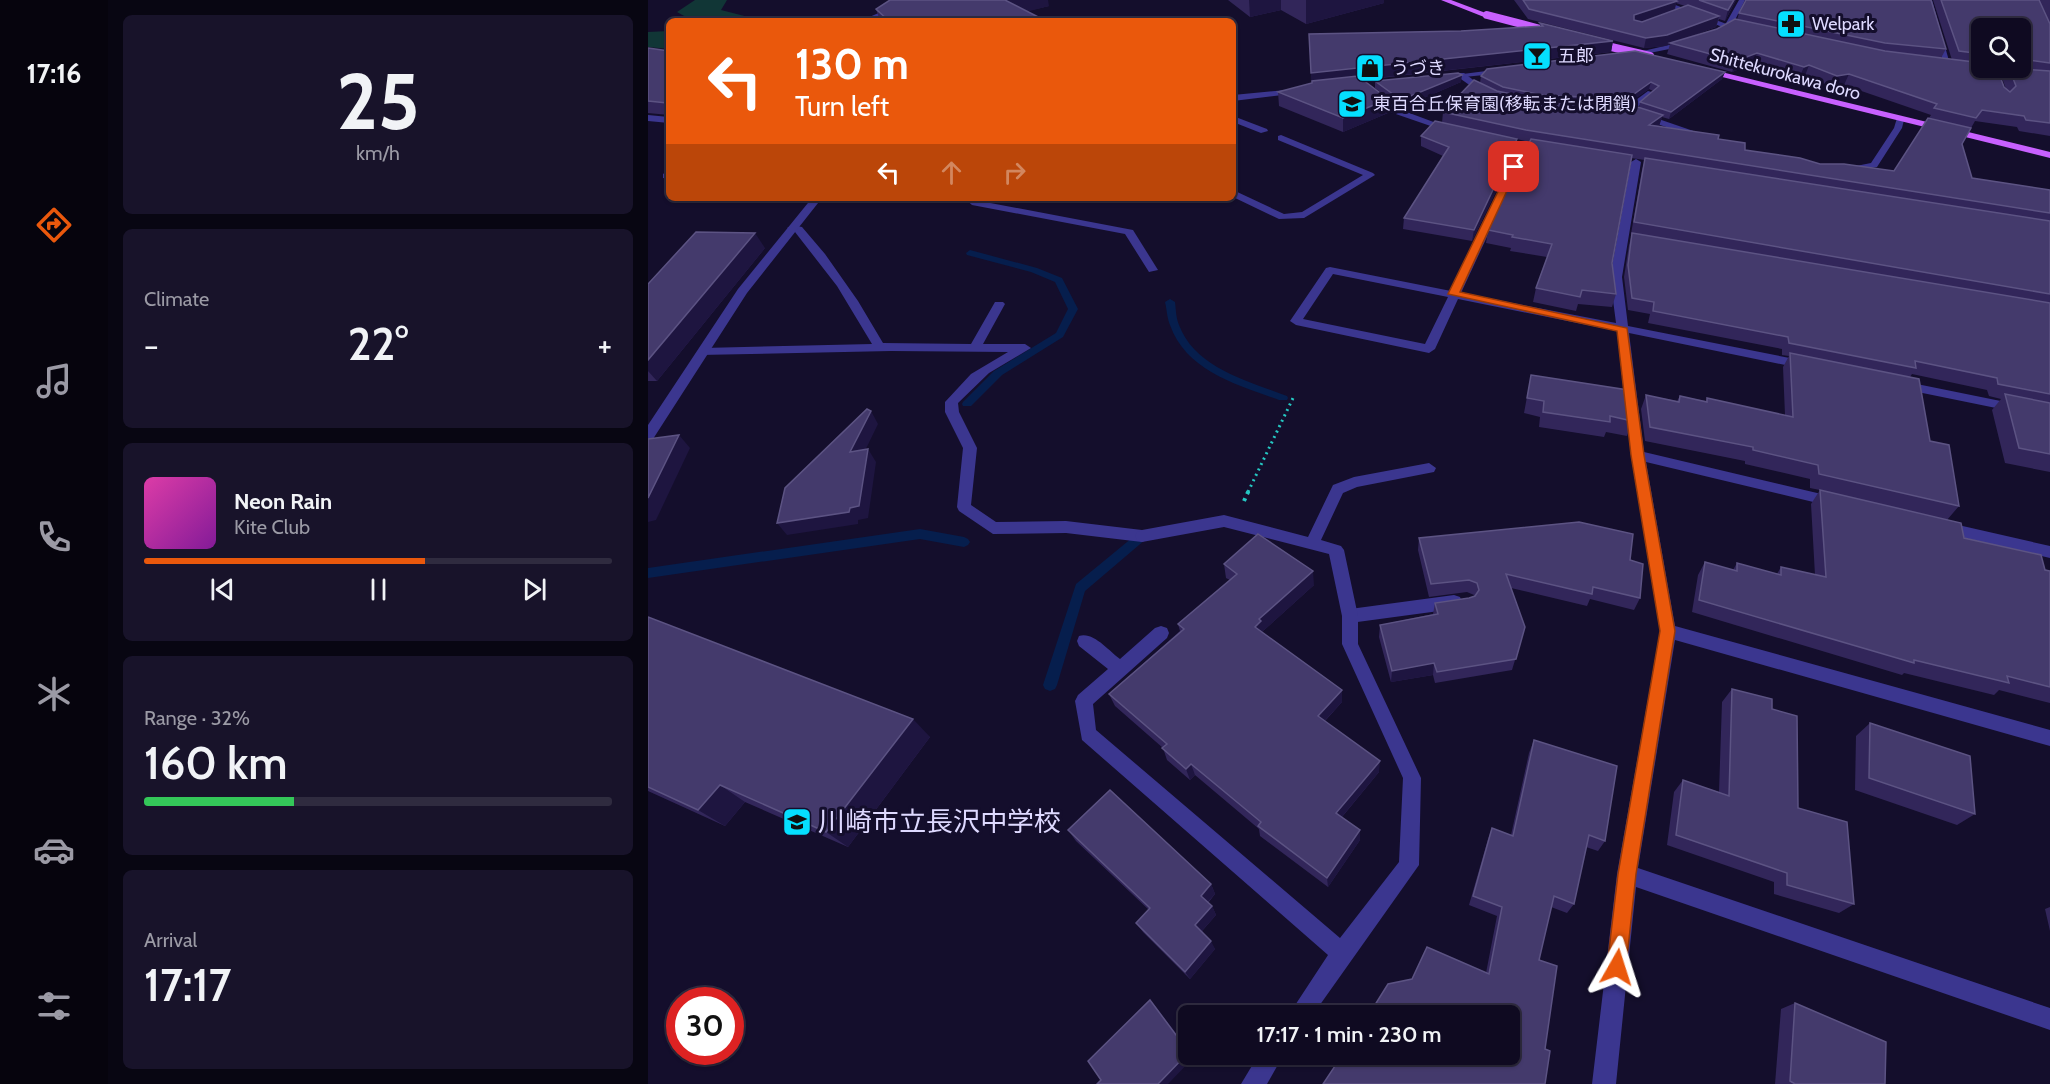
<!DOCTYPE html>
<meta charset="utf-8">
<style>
body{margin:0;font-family:Cabin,"Noto Sans JP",sans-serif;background:#18132a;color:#f1f3f6;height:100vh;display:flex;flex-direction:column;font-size:22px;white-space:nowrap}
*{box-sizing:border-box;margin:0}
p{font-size:20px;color:#9b9aa5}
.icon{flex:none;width:33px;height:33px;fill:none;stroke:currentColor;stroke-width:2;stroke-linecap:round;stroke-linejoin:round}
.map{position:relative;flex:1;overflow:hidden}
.details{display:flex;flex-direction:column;gap:15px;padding:15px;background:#080612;width:540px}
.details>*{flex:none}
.top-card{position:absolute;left:18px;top:18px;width:570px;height:183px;border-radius:9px;box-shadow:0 2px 4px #0004,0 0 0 2px #2f2b3f;background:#ea580c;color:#fff;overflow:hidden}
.fabs{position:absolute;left:1323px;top:18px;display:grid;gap:12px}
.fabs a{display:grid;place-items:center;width:60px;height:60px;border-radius:9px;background:#0f0a21;box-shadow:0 2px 4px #0004,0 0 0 2px #2f2b3f;font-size:30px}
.speed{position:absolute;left:18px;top:987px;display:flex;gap:12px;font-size:30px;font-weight:700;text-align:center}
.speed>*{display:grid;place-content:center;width:78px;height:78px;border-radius:50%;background:#0f0a21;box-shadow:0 2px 4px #0004,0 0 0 2px #2f2b3f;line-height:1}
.speed .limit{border:9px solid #d22;background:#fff;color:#111}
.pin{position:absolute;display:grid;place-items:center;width:51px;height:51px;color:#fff;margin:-26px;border-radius:12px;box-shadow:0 3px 9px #0006}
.me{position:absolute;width:66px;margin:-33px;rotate:6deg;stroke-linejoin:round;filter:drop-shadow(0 0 4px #0008)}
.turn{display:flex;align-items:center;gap:21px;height:126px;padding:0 30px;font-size:27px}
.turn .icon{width:78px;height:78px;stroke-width:2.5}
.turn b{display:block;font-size:42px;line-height:51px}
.lanes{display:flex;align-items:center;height:57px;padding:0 30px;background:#0003;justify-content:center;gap:30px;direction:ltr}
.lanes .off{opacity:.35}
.big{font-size:45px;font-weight:600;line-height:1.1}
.details .widget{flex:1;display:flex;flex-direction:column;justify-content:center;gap:9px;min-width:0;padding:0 21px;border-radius:9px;background:#18132a}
.details .dial{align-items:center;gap:0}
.dial b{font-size:78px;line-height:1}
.song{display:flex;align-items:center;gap:18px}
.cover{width:72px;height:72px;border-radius:9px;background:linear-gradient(135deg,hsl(320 70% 55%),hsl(290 70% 35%))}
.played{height:6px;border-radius:3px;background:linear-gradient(90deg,#ea580c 60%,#2f2b3f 60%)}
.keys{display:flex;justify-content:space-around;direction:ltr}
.heat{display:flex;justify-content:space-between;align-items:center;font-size:33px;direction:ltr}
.charge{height:9px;border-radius:4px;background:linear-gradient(90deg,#34c759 32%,#2f2b3f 0)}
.trip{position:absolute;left:530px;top:1005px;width:342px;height:60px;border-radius:9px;background:#0f0a21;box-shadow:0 2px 4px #0004,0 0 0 2px #2f2b3f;font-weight:600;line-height:60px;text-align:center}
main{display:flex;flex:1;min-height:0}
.menu{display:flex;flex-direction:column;width:108px;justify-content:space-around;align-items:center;background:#06040d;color:#9b9aa5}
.menu .icon{width:42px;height:42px}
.menu .on{color:#ea580c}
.menu b{font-size:27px;color:#f1f3f6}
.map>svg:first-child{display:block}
</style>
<main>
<nav class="menu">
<b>17:16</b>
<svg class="icon on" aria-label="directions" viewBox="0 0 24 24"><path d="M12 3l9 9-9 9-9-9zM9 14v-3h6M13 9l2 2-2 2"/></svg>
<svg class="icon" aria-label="music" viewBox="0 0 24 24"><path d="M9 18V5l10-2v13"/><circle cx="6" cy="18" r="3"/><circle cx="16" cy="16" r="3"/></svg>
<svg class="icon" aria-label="phone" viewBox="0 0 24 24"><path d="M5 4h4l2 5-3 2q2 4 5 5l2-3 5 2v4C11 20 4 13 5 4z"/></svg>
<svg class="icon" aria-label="climate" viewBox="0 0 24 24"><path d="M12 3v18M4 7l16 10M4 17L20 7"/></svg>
<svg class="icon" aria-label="car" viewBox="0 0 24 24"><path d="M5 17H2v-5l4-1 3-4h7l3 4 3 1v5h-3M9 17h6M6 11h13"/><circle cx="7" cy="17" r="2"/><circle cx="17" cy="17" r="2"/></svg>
<svg class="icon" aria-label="filters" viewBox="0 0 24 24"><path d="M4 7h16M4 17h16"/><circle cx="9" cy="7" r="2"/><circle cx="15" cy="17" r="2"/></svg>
</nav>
<section class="details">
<div class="widget dial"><b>25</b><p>km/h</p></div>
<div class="widget"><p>Climate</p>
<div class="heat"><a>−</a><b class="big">22°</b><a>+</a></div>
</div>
<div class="widget">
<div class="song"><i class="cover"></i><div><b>Neon Rain</b><p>Kite Club</p></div></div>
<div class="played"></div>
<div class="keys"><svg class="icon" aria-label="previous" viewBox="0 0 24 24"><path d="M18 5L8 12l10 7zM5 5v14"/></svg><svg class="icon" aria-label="pause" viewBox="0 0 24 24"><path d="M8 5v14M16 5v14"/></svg><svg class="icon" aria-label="next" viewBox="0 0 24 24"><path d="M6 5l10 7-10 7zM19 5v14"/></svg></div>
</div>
<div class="widget"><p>Range · 32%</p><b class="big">160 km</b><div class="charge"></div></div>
<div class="widget"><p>Arrival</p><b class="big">17:17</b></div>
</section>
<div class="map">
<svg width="1402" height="1084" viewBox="0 0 1402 1084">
<rect width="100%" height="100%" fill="#140e2c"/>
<g fill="#113636">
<path d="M47,0H79L73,10L116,21H33L38,17L29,12Z"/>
<path d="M21,31V49L0,47V32Z"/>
</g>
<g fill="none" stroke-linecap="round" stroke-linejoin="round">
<g fill="#061e4d" fill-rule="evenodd">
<path d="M322,250L389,268L414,278L430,309L415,337L354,375L323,406H315L314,404L315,402L346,371L408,333L420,309L407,282L383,272L319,255L318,253Z"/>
<path d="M522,299L527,302C528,310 528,318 531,325C547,368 600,381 639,396L640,398L639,400H631C590,385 538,371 522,325C519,318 519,310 517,302Z"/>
<path d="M272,529L316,537L320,539L322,542L320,545L316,547L272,539L0,578V568Z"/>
<path d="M494,531L498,533L500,536L498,539L437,591L409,685L407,689L402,691L397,689L395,685L428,584L490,533Z"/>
</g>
<path stroke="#25c7c2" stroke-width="3" stroke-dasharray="2 4" stroke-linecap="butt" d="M600,492L646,396"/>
<path stroke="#25c7c2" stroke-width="4" stroke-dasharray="3 4.5" stroke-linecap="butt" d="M596,501L601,490"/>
<g fill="#3b368f" fill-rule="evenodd">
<path d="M1004,0H1014L1084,26L1077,28Z"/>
<path d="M810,73H816L844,94L837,96L810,77Z"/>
<path d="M990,114H996L1060,136L1053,138L990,118Z"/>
<path d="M1249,118L1256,120L1254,128L1229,167L1198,172V168L1223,163L1246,128Z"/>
<path d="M21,170V179L15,178V174Z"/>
<path d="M144,225L154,227L177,254L210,301L235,343L323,344L347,302H355L357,304L335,344H377L383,348L341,373L310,403L311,412L329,448L323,505L348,522L418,521L494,530L499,532L501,536L499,540L494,542L418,533L345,534L311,511L309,507L315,448L297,412V402L323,374L360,352L243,351L51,355V349L55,348L224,344L189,286L147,232L139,228Z"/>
<path d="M806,595L812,597L814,602L812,607L806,609L702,623L696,621L694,616L696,611L702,609Z"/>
</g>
<g fill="#3b368f" fill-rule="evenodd">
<path d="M261,0H270L222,21H212Z"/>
<path d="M1278,0H1284L1303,68L1296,66Z"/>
<path d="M1331,68L1402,77V81L1328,72L1327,70Z"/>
<path d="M1000,91L1007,93L982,113H976V109Z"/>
<path d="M722,92H728L748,108L807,130L800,132L742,112L722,96Z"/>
<path d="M585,116L619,129L620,131L613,133L585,122Z"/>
<path d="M633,135L725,173L727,175L656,218L631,219L585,197V190L636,214L654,212L715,175L630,140V136Z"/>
<path d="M876,143L881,146L813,293L968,323L962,277L983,162L988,159L993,162L974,277L980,326L1157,361L1163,365L1157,369L981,333L996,452L1186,497L1193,502L1186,507L998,462L1027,626L1402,730V746L1027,640L990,868L1402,1008V1030L988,887L968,1084H944L969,874L1012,631L983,455L969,331L810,299L787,349L781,353L648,325L642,321L678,268L682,267L803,291L871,146ZM685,274L800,297L777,344L655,319Z"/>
<path d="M164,198H174L99,293L5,439L0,441V425L90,289Z"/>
<path d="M316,198L485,230L510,270L501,272L477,234L324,205Z"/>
<path d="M568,198H581L572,203L569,202Z"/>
<path d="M1254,381L1402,411V419L1250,388L1248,385Z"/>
<path d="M781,463L788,468L786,472L709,487L695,493L673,540L693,546L696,550L710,616V644L773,778L771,865L664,1016H640L680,955L434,740L427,701L430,695L460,669L431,646L429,641L431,636C445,631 461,651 472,659L507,628L513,626L519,628L521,633L519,638L445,704L448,730L692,938L751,862L755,778L694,644V616L681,554L576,527L494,542L489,540L487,536L489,532L494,530L576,515L660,537L685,485L706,477Z"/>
<path d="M1297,522L1402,546V558L1292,532L1290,528Z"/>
<path d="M611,1054H636L619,1084H593Z"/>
</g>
<g fill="#3b368f" fill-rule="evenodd">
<path d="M1091,0H1097L1083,28L1063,35V31L1077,25Z"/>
<path d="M1038,41L1041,45L982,57L978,55Z"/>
<path d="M854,69H857V73L795,79L791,77Z"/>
<path d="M648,89H651V93L585,101V95Z"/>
<path d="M0,115L21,117V123L0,121Z"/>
</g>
<g fill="#c860ff" fill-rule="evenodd">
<path d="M793,0H803L843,15L836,17Z"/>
<path d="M1061,69L1402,152V158L1058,73V69Z"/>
</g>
<g stroke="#c860ff" stroke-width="8">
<path d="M839,15L900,31"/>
<path d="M946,43L1002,56"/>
</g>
</g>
<g fill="#32265a" fill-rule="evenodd">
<path d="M580,0H736V3L658,24L633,10L602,17Z"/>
<path d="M866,0H1088L1077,21L1071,19L1068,27L1030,41L1069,29L1089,20L1091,13L1298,49L1293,58L1304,60L1285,0H1402V136L1371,131L1369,127L1327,121L1314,144L1324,178L1402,190V472L1357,463L1344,410L1353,399L1341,396L1339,390L1264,374L1262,377L1282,441L1311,506L1299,520L1316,538L1402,571V703L1351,690L1346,695L1256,673L1254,675L1044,612L1050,575L1057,562L1085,570L1089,563L1129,574L1133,567L1167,575L1163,504L1172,490L1162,488V479L1097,464V461L997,441L993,409L998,395L1029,401L1032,396L1058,401L1059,398L1137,415L1135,367L1141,356L1134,355V349L1000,323L1002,314L980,310L976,277L981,245L984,234H983L994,170L997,160L983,158L964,263L968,294L964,307L930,304L928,311L885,302L888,288L899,257L862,251L863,248L838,243L840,230L881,142L869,139L868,150L824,241L755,229L756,218L795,156L773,146V136L794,123L795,112L832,83L833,76L1077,72L1074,79L1021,119L1014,117L1011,126L1070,139L1097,150L1172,164L1246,171L1283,115L1196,85L1184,87L1157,76L1151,78L1105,64L1084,72L1019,54L1022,44L1017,46L996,48L880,19ZM1028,3L1037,6L1027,10ZM1334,28H1372V68H1334ZM1349,68L1359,69L1354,78L1358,89L1356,87ZM1001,89L1005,91L992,102L991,108L979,104Z"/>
<path d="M401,6L379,11L398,21H232L228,9Z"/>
<path d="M892,23L965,41L963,52L715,80L740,99V113L695,132L631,106L630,92L664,84L661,34L813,31L892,27Z"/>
<path d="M0,48L21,51V115L0,113Z"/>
<path d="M727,81L813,82L753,108L727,88Z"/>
<path d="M117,248L9,381H0V284Z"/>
<path d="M883,375L984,421L979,436L958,432L956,437L891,427L892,417L876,413Z"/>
<path d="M771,538L982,560L992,598L986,610L942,599L939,606L863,588L877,627L864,670L787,683L785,675L743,682L731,637L732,625L785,614L787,603L821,598L826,596V595L819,592L781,597L770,550Z"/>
<path d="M576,564L666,585L615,631V633L694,690V702L677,721L731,772L694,817L712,840L680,887L612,836L611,829L547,775L542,780L519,760L515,748L467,706L461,694L532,631L530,624L582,580L578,578Z"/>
<path d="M0,617L282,737L200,847L97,802L77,826L0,791Z"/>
<path d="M1084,689L1124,709L1150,808L1206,904L1191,913L1126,894V882L1019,845L1026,792L1035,780L1071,792L1074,702Z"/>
<path d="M1222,723L1327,814L1309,825L1207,790L1208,736Z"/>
<path d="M886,740L957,841L950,851L938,847L926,904L919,913L903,907L891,960L897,1049V1084L838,973L849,916L821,905L840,839L844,828L863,835L881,753Z"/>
<path d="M420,830L563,884L567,894L560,903L564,906L568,915L554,931L567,949L542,979L495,932L488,923L501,910L428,841Z"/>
<path d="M1402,907V931L1397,909Z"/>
<path d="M1147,1003L1237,1084H1127L1133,1009Z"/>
</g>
<g fill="#1e1540">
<path d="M349,0H400L401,6L354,18Z"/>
<path d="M601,0H633V10L602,17Z"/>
<path d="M658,0H736V3L658,24Z"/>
<path d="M1086,0H1088L1077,21L1080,10Z"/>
<path d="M1029,1L1026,11L983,26L986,15Z"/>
<path d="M1071,16L1068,27L1017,46L996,48L998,38Z"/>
<path d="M965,41L963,52L664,85L663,73Z"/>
<path d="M1109,53L1105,64L1084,72L1088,61Z"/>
<path d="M1161,65L1157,76L1151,78L1156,67Z"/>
<path d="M1077,72L1074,79L1021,119L1023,112Z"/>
<path d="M1201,74L1196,85L1184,87L1189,76Z"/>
<path d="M814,75L813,82L753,108V100Z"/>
<path d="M1003,82L1001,89L977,106L979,99Z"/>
<path d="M740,99V113L695,132V118Z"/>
<path d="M1015,115L1011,126L1001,125Z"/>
<path d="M869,139L868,150L824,241L826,230Z"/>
<path d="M107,233L117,248L9,381L0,371V360Z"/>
<path d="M223,411L230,424L210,465L202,452Z"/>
<path d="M31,435L42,448L8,520L0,522V498Z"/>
<path d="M220,449L228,462L220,518L210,520V524L139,535L129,523Z"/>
<path d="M665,571L666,585L615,631V634L607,627L611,619Z"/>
<path d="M786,663L785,675L743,682L744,671Z"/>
<path d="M694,690V702L670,728V716Z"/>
<path d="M265,719L282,737L200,847L178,832Z"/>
<path d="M732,761L731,772L688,824V813Z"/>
<path d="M543,764L547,775L542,780L538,769Z"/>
<path d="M72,785L97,802L77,826L50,810Z"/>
<path d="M712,830V840L680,887L679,878Z"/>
<path d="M563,884L567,894L557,905L553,896Z"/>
<path d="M564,906L568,915L552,933L547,925Z"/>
<path d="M563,941L567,949L542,979L537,972Z"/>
<path d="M502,1000L508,1007L540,1049V1051Z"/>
<path d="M540,1053V1054H544L546,1057L520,1084H510Z"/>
</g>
<g fill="#443a6c" stroke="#5c5383" stroke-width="1.5">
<path d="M242,0H357L398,21H241L228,9Z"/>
<path d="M875,0H1027L1029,1L986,15V20L994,22L1040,5L1071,16L1019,35L998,38L881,9Z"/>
<path d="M1051,0H1086L1080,10Z"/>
<path d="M1098,0H1283L1298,49L1237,43L1091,13Z"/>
<path d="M1293,0H1391L1402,24V63L1372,59V28H1334V54L1311,51Z"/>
<path d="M1087,19L1237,51L1334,63V68H1349L1356,87L1362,92L1368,86L1361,68L1402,71V123L1378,120L1376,116L1334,110L1328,118L1286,108L1289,104L1201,74L1189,76L1161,65L1156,67L1109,53L1088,61L1022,43L1069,29Z"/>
<path d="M892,23L965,41L663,73L661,34L813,31L895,26Z"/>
<path d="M0,48L21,51V102L19,103L0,101Z"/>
<path d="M987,51L1077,72L1023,112L992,102L1011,86L1003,82L979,99L894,95L855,87L833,76L839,69Z"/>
<path d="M810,73L814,75L753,100L727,81Z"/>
<path d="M710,76L740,99L695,118L630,92L664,83V81Z"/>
<path d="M826,80L849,91L893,100L980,104L1015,115L1001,125L1071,135L1070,139L1097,143V150L1152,158L1172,164H1196L1246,171L1280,118L1323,128L1314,144L1324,178L1402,190V213L878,130L795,112Z"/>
<path d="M787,121L869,139L826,230L756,218L801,147L773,136Z"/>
<path d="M883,139L984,155L964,263L968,294L934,290L932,297L888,288L904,244L864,237L865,235L840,230Z"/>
<path d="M997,158L1402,221V294L986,222Z"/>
<path d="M48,232L107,233L0,360V284Z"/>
<path d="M984,233L1402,303V394L1350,384L1349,378L1267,361L1268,368L1141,343L1140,337L1005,311L1006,302L984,298L980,265Z"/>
<path d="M1142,353L1271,379L1282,441L1301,445L1311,506L1171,474L1170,465L1105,450V447L1002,427L998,395L1031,402L1032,396L1059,402V398L1145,417Z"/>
<path d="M883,375L980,390L984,421L962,416V422L895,412L896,401L879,398Z"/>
<path d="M1357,394L1402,403V454L1371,448Z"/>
<path d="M219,409L223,411L202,452L220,449L211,506L202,508L201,512L129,523L137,488Z"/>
<path d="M31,435L0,498V439Z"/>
<path d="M1172,490L1313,523L1316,538L1393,555L1397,570L1402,571V687L1359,676L1361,683L1266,660V663L1051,600L1057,562L1089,571V563L1133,575V567L1178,577Z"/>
<path d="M931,522L985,534L982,560L995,564L992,598L945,587L944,594L858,574L877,627L868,659L789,672L786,663L744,671L732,625L790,614L787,603L821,598L827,596L831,590L829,583L821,580L783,584L771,538Z"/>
<path d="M610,534L665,571L611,619L613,621L607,627L694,690L670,716L732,761L688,813L712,830L679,878L610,826L613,822L543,764L538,769L514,748L519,744L461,694L536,629L530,624L589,574L576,564Z"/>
<path d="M0,617L265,719L178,832L72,785L50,810L0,787Z"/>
<path d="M1084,689L1124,699V709L1149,716L1150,808L1199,822L1206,904L1139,885V873L1028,835L1035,780L1081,796Z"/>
<path d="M1222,723L1322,756L1327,814L1221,778Z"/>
<path d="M886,740L969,766L957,841L941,835L926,904L906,896L891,960L909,966L897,1049L902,1051L897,1084H675L695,1054H861V1016H720L740,984L764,979L779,947L841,974L854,907L825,896L844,828L865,836Z"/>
<path d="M462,790L563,884L553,896L564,906L547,925L563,941L537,972L488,923L502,908L420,830Z"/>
<path d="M502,1000L540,1051V1053L510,1084H449L453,1080L440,1061Z"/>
<path d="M1147,1003L1238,1042L1237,1084H1147L1142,1081Z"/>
</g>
<path fill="#ea580c" stroke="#983908" stroke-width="1.5" d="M866,164L870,167L812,292L979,328L996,455L1027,631L988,874L978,967L975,974L969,977L962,974L959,967L970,874L1012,631L983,455L969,331L800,294L862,167Z"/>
<defs>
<g id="pharmacy-square" transform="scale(1.5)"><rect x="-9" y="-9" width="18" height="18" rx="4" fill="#05dfff" stroke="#140e2c"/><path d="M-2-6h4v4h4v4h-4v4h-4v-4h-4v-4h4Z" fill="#111"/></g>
<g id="bar-square" transform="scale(1.5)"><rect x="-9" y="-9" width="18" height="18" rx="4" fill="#05dfff" stroke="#140e2c"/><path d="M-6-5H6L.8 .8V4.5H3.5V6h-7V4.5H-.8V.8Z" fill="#111"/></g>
<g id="shop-square" transform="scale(1.5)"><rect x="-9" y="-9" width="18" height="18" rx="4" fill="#05dfff" stroke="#140e2c"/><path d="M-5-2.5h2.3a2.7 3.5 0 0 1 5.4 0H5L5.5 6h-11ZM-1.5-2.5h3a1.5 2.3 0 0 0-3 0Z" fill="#111"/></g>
<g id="school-square" transform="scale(1.5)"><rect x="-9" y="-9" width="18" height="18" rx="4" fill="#05dfff" stroke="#140e2c"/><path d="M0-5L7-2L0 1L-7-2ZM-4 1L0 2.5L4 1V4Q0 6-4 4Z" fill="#111"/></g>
</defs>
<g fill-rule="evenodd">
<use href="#pharmacy-square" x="1143" y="24"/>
<use href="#bar-square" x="889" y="56"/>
<use href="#shop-square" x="722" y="68"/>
<use href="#school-square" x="704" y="104"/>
<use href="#school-square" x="149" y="822"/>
</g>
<g text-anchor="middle" stroke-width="6" stroke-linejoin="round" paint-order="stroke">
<g font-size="18" fill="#ded9ff" stroke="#140e2c" text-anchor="start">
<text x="1164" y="30">Welpark</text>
<text x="910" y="62">五郎</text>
<text x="743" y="74">うづき</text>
<text x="725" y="110">東百合丘保育園(移転または閉鎖)</text>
</g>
<g font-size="18" fill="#ded9ff" stroke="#140e2c">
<text transform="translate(1137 74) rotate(15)" y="6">Shittekurokawa doro</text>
</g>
<g font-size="27" fill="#ded9ff" stroke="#140e2c" text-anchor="start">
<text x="170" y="831">川崎市立長沢中学校</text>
</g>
</g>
</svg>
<div class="fabs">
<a><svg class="icon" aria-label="search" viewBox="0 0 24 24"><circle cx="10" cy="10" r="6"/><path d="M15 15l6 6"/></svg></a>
</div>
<div class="speed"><div class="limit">30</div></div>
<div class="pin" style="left:866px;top:167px;background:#d93025"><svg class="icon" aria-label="arrive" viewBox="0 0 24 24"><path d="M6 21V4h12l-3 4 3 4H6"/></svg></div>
<svg class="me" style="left:969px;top:967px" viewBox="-20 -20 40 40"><path d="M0-17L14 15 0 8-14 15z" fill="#ea580c" stroke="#fff" stroke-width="4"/></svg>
<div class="trip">17:17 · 1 min · 230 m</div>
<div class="top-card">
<div class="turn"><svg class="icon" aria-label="left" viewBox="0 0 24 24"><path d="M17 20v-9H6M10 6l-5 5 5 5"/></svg><div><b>130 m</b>Turn left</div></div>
<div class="lanes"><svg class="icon" aria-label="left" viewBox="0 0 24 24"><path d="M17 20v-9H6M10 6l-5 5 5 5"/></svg><svg class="icon off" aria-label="ahead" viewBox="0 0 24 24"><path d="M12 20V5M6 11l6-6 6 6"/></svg><svg class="icon off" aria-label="right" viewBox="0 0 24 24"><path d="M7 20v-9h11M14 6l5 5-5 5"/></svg></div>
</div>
</div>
</main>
